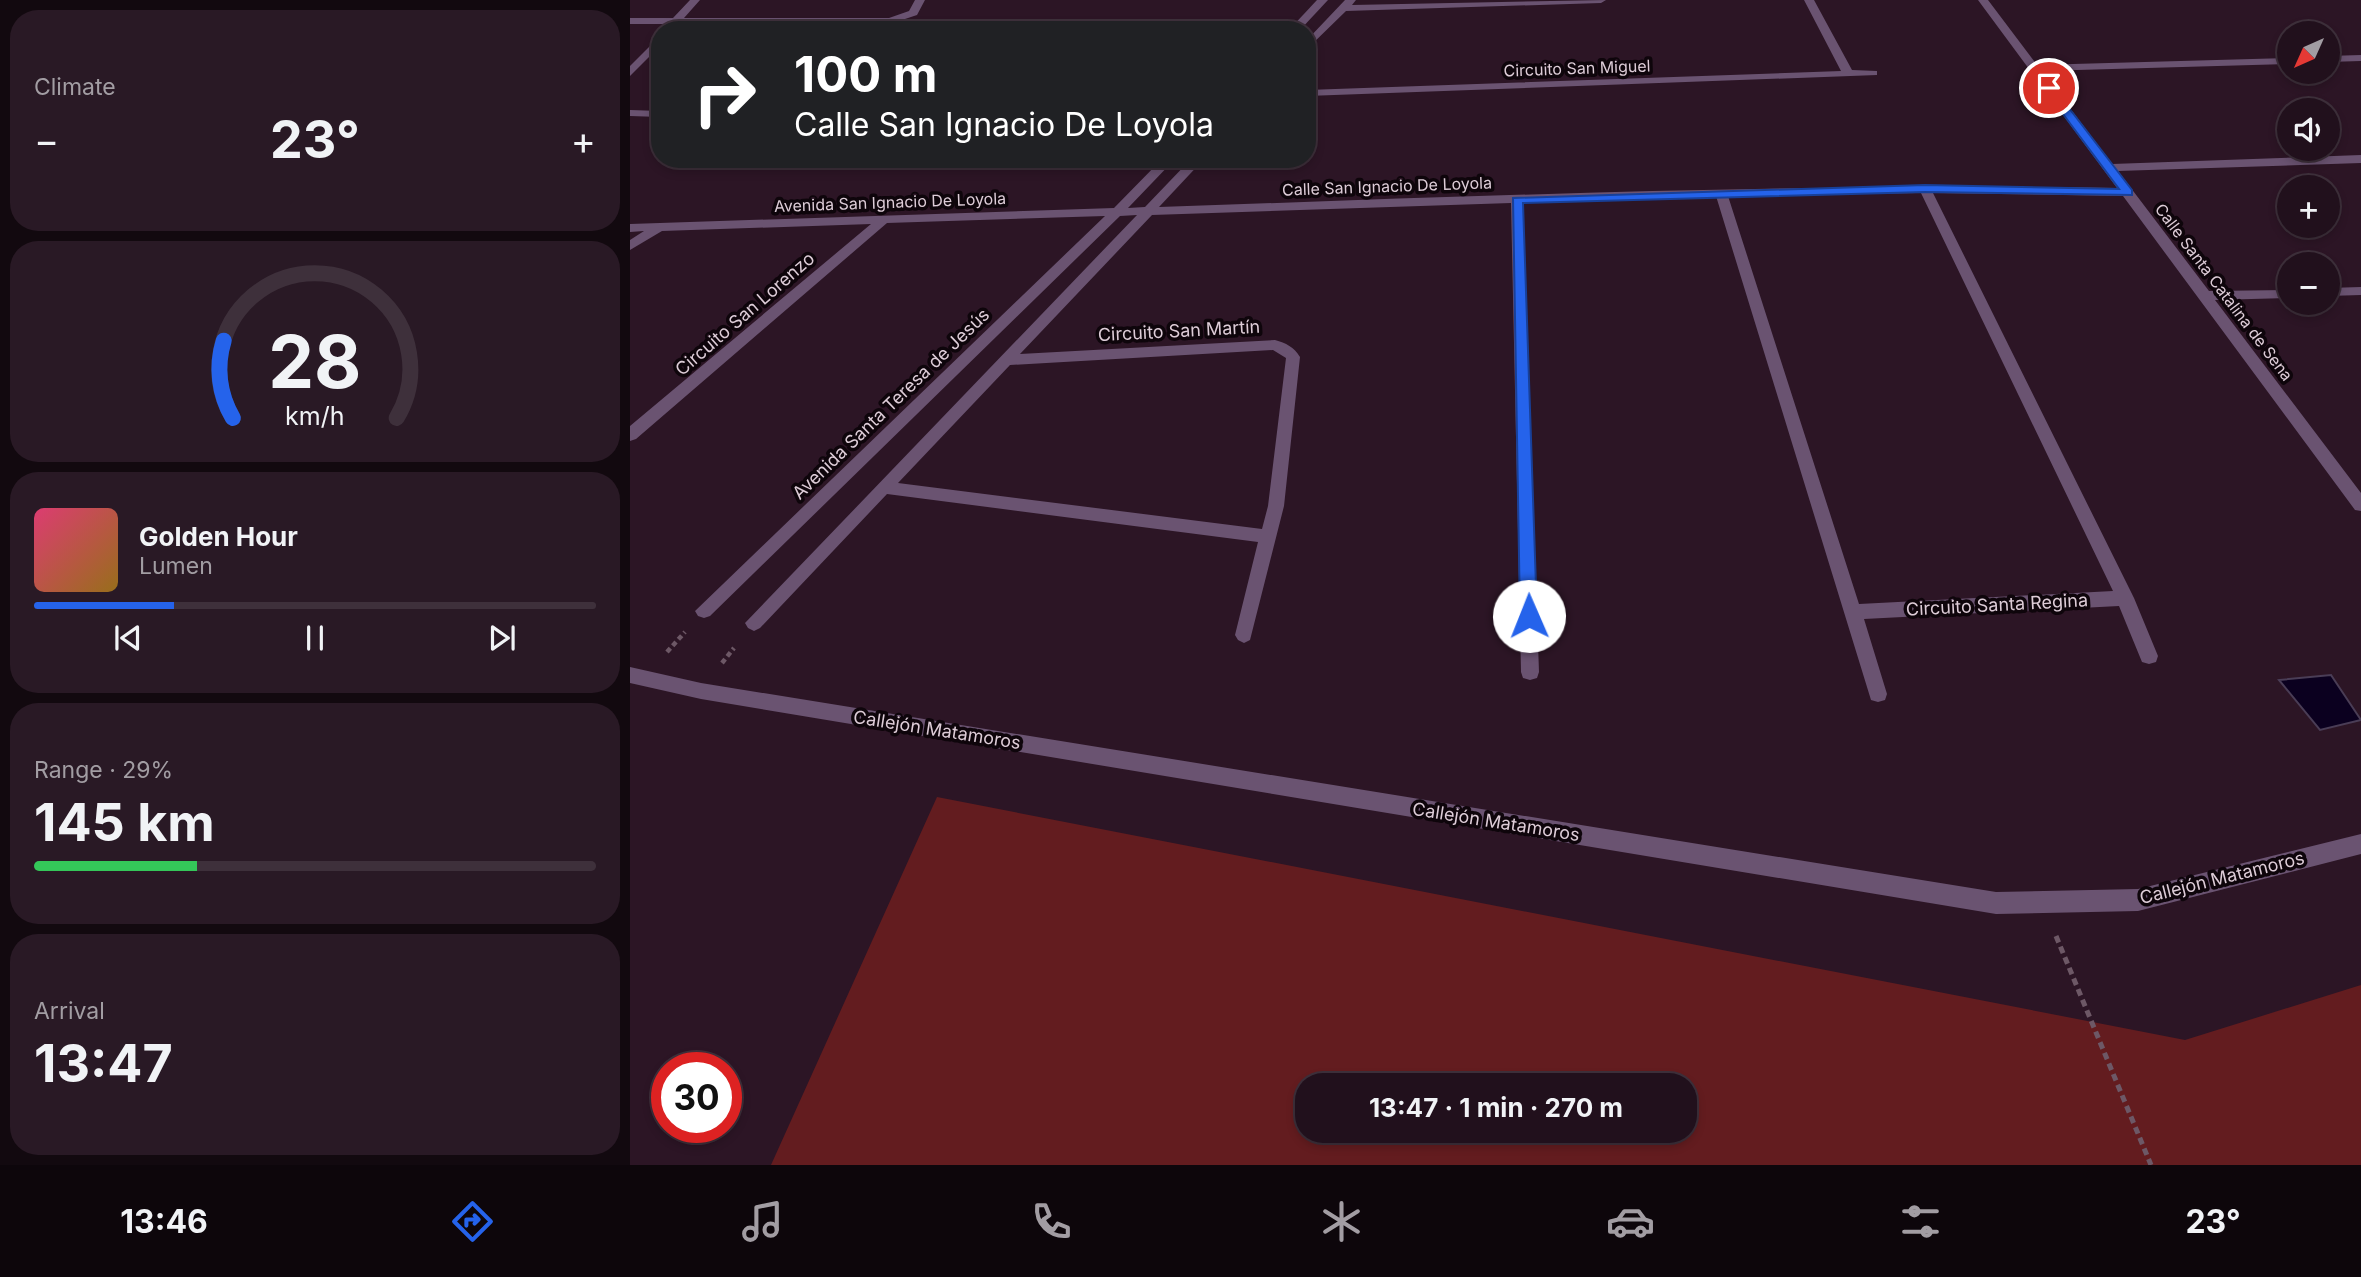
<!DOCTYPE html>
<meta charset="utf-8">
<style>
body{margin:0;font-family:Inter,sans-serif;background:#291925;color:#f1f3f6;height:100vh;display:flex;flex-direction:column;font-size:26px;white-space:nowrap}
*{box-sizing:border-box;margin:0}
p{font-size:23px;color:#a29da3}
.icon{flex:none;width:38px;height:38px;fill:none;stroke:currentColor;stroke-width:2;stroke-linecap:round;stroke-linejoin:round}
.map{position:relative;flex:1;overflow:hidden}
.sheet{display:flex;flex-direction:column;gap:10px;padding:10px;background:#12090f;width:630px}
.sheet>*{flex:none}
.hud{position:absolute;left:21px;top:21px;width:665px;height:147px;border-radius:28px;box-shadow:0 4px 10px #0003,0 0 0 2px #3e303b;background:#202124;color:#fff;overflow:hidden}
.needle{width:46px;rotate:225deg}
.buttons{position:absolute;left:1647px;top:21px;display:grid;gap:14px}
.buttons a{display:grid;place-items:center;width:63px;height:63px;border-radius:50%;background:#21101c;box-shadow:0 4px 10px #0003,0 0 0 2px #3e303b;font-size:35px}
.speed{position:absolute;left:21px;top:1052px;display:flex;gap:14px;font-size:35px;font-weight:700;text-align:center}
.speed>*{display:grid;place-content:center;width:91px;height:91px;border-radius:50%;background:#21101c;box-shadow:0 4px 10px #0003,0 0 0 2px #3e303b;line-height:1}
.speed .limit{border:10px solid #d22;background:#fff;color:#111}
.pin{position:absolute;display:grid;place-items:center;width:60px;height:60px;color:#fff;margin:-30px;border:4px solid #fff;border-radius:50%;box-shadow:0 2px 7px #0007}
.me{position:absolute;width:77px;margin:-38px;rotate:359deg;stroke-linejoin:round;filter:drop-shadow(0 0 5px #0008)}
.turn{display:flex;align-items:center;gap:24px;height:147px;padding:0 28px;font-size:32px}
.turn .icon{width:91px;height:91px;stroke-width:2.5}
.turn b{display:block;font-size:49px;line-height:60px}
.big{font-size:52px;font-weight:700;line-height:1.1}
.sheet .widget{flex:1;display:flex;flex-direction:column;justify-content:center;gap:10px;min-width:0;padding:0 24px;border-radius:28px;background:#291925}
.sheet .dial{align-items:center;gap:0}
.dial svg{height:182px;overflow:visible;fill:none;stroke:#3e303b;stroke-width:7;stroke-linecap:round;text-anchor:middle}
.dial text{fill:#f1f3f6;stroke:none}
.song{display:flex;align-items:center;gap:21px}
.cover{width:84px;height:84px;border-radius:10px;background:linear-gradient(135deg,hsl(340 70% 55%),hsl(40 70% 35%))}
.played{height:7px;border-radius:4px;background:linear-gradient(90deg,#2563eb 25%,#3e303b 25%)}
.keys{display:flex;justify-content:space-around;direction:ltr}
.heat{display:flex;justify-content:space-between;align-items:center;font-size:38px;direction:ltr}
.charge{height:10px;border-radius:5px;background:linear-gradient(90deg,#34c759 29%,#3e303b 0)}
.trip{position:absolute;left:665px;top:1073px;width:402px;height:70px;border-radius:28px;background:#21101c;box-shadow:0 4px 10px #0003,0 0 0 2px #3e303b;font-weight:700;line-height:70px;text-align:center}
.dock{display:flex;height:112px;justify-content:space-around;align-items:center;background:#0d060b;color:#a29da3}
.dock .icon{width:49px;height:49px}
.dock .active{color:#2563eb}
.dock b{font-size:32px;color:#f1f3f6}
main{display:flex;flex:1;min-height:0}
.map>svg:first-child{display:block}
</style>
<main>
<section class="sheet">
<div class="widget"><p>Climate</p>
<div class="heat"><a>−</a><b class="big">23°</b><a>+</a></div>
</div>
<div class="widget dial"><svg viewBox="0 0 100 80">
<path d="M14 69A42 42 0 1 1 86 69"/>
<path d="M14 69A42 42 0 0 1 10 35" stroke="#2563eb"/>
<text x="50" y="56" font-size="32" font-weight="700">28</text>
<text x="50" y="72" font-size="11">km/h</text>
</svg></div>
<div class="widget">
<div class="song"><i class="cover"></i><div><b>Golden Hour</b><p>Lumen</p></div></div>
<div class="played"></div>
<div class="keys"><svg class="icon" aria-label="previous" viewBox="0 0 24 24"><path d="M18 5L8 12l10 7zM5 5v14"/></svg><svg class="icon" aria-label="pause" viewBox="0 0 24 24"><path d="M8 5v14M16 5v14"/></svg><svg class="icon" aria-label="next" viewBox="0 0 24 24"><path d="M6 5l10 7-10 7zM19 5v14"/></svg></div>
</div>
<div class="widget"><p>Range · 29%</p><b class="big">145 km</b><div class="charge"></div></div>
<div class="widget"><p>Arrival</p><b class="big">13:47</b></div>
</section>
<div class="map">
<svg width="1731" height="1165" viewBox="0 0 1731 1165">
<rect width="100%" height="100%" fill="#2c1525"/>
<path fill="#631c1f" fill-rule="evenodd" d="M307,797L1555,1040L1731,985V1165H141ZM677,1085H1055V1130H677Z"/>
<path fill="#0b001f" stroke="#4a3d56" stroke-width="2" d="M1701,675L1731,720L1690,730L1649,680Z"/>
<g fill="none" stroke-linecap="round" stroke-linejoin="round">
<g stroke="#6d5866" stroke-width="4.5" stroke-dasharray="5 3.5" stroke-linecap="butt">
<path d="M37,652L55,632"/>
<path d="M92,663L104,648"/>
</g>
<path stroke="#6d5866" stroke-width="5" stroke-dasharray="7 4.5" stroke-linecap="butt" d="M1426,936L1521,1165"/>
<g fill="#6a5371" fill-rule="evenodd">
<path d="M60,0H70L54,18H259L279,11L285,0H295L287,15L260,24H48L41,30L36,29L37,24H0V18H43Z"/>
<path d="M687,0H698L670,30H659Z"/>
<path d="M715,0H726L722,5L976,0L971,3L716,11L677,49V40Z"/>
<path d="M1174,0H1184L1222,70L1247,71V75L677,96V90L1211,71Z"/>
<path d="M1348,0H1358L1407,65L1659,58V64L1412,71L1482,164L1731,155V163L1488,171L1579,291L1659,290V298L1585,300L1731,493V511L1725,510L1493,196L1303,193L1504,598L1528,656L1526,662L1519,664L1512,662L1489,606L1234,619L1257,694L1255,700L1248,702L1241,700L1086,196L893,202L909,672L907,678L900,680L893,678L891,672L881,203L522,215L390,354L645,340C656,343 664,347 670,357L654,506L620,640L614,643L608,640L605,635L628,542L257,494L130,628L124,631L118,628L115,623L507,215L490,216L80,616L74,618L68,616L65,611L475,216L257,223L6,439L0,441V426L241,224L32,231L0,250V240L14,231L0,232V224L484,208L532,159H545L498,208L515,207L561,159H574L529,207C849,196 1168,183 1487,188ZM1291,193L1483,591L1229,604L1098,196ZM643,350L656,358L638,506L632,529L268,483L380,365Z"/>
<path d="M30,36V46L0,76V66Z"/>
<path d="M1731,55V61L1698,62V56Z"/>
<path d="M0,110L30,111V117L0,116Z"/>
<path d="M1731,287V295L1698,296V288Z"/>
<path d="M0,667L71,683L1366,892L1508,889L1731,834V854L1508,911L1366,914L71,699L0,683Z"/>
</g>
</g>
<path fill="#2563eb" stroke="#184099" stroke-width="2" d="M1415,86H1422L1502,190V195L1295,192L893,203L907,616L904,621H893L890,616L883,198L1295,185L1489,189L1415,90Z"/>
<g text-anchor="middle" stroke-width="7" stroke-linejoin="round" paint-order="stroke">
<g font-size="16" fill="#ddccd7" stroke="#0e050b">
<text transform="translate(947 68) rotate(-2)" y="6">Circuito San Miguel</text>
<text transform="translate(757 186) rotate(-2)" y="6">Calle San Ignacio De Loyola</text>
<text transform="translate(260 202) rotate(-2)" y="6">Avenida San Ignacio De Loyola</text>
<text transform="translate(1594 292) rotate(53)" y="6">Calle Santa Catalina de Sena</text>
</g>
<g font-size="18" fill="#ddccd7" stroke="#0e050b">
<text transform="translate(115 314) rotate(-41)" y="6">Circuito San Lorenzo</text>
<text transform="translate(549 331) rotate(-3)" y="6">Circuito San Martín</text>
<text transform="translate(261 404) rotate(-44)" y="6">Avenida Santa Teresa de Jesús</text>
<text transform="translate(1367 605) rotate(-3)" y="6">Circuito Santa Regina</text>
<text transform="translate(307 730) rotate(9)" y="6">Callejón Matamoros</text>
<text transform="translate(866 822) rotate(9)" y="6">Callejón Matamoros</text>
<text transform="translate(1592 878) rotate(-14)" y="6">Callejón Matamoros</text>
</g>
</g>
</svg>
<div class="buttons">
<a><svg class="needle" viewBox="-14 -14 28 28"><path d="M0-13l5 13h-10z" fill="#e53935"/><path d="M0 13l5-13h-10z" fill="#a29da3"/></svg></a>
<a><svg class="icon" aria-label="sound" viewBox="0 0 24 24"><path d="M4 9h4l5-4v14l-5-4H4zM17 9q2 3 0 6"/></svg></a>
<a>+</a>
<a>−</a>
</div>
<div class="speed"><div class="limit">30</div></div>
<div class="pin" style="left:1419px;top:88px;background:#d93025"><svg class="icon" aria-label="arrive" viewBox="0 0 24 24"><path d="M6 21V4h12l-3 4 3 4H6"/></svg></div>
<svg class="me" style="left:899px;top:616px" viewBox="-20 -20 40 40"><circle r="19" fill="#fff"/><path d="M0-13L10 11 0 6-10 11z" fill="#2563eb"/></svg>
<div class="trip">13:47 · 1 min · 270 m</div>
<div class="hud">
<div class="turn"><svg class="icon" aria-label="right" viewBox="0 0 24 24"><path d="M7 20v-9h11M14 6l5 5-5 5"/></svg><div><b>100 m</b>Calle San Ignacio De Loyola</div></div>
</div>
</div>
</main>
<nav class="dock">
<b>13:46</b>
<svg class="icon active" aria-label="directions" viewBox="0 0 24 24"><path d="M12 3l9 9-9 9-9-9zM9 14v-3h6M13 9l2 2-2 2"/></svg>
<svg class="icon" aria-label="music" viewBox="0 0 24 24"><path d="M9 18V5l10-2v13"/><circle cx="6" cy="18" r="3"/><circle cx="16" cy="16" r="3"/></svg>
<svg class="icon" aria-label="phone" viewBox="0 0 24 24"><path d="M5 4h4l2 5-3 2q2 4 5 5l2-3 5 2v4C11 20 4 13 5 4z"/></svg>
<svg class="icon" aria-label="climate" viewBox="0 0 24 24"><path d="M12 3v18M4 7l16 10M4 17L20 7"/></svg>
<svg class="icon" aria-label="car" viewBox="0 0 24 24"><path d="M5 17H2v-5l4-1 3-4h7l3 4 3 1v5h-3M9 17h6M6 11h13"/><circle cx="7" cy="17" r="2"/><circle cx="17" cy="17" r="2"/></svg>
<svg class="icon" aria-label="filters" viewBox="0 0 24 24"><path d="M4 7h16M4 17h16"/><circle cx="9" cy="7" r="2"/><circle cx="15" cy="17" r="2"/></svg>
<b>23°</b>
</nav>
